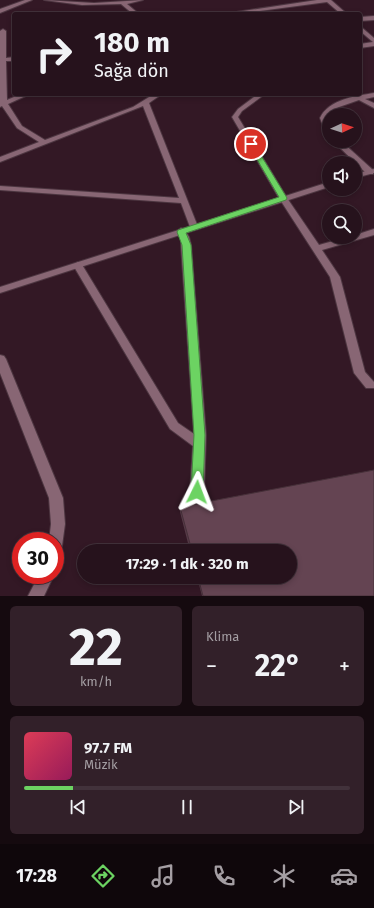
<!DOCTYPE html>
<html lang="tr">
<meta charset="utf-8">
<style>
body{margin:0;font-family:"Fira Sans",sans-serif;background:#322029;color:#f1f3f6;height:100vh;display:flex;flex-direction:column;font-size:15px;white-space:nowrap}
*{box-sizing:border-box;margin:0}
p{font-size:13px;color:#a49ea3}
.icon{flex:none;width:22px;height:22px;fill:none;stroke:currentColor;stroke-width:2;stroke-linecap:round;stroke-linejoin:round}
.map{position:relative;height:596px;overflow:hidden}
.side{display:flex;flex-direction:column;gap:10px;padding:10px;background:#150a0f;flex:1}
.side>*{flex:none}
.banner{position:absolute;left:12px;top:12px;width:350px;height:84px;border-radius:4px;box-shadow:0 2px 6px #0003,0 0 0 1px #42323b;background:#26121c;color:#f1f3f6;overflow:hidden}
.needle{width:26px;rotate:87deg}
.controls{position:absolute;left:322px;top:108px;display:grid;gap:8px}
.controls a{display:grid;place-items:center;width:40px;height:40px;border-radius:50%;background:#26121c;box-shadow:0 2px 6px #0003,0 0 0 1px #42323b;font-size:20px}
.speed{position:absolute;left:12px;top:532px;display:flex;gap:8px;font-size:20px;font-weight:700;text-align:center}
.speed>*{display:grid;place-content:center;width:52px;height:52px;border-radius:50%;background:#26121c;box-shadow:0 2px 6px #0003,0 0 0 1px #42323b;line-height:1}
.speed .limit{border:6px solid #d22;background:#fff;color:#111}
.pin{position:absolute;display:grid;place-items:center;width:34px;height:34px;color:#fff;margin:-17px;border:2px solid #fff;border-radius:50%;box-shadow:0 1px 4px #0007}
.me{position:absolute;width:44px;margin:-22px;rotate:3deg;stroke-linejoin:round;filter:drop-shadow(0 0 3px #0008)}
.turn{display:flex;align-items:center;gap:14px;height:84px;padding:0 16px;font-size:18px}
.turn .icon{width:52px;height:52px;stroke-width:2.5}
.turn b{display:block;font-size:28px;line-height:34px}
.big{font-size:30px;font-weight:700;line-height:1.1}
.side .card{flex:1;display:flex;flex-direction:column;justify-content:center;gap:6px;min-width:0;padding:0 14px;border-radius:6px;background:#322029}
.side .dial{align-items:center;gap:0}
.dial b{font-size:52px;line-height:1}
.song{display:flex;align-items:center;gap:12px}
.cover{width:48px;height:48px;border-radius:6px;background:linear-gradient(135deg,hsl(350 70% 55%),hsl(330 70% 35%))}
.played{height:4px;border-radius:2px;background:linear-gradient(90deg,#6cd362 15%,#42323b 15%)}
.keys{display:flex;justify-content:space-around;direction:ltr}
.heat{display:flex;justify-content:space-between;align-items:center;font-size:22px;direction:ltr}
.side .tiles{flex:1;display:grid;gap:10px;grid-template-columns:1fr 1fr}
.card:last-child{grid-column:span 2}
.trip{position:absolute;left:77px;top:544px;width:220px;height:40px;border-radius:20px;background:#26121c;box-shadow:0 2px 6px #0003,0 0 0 1px #42323b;font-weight:700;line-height:40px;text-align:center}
.dock{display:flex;height:64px;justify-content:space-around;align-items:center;background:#0f070b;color:#a49ea3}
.dock .icon{width:28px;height:28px}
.dock .active{color:#6cd362}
.dock b{font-size:18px;color:#f1f3f6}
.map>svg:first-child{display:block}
</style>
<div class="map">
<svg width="374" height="596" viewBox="0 0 374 596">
<rect width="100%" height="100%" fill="#331825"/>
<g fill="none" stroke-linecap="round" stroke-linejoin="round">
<g stroke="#4d3641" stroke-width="2">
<g id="minor">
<path d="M25,0H32L0,13V9Z"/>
<path d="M44,0L94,3L143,0L127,4L139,14H133L121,4L82,5Z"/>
<path d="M317,0H331L347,14H341L327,2L237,14H223Z"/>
<path d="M374,16V20L360,21V17Z"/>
<path d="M360,26L374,38V46L360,48V44L373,42L360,31Z"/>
<path d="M3,29L6,31V58L14,57V61H6L7,100L21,94H30L8,104L22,126L45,140L133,107L154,94H162L149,103L198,227L197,229H191L190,227L181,203L0,190V186L179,198L143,106L0,162V157L39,142L17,128L2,106L0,107V31Z"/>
<path d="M374,93V97L365,99L374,103V108L359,100L339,107L328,114L326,118L329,124V134H326L320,118C329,99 356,96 374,93Z"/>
<path d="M258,94H265L242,111L238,117L287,198L319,245L347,237H355V235L374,229V235L322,250L340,277L365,372L374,382V388H366L354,373L330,277L279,198L232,117L238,109Z"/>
<path d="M333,141H341L373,170V174H367Z"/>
<path d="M181,228L184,229L189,237L191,245L206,435L204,492L202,496L197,497L192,496L190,492L193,446L170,429L73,265L78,262L81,263L178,423L194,434L181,245V237L177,231Z"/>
<path d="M0,355L4,356L6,359L63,498L65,524L62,546L60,550L55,552V541H49L51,524L49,498L0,373Z"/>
<path d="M39,575H54L44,596H28Z"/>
</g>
</g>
<g stroke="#4d3641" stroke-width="2">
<g id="tertiary">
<path d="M374,169V173L355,178V174Z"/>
<path d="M329,182V187L0,293V287Z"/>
</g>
</g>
<use href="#minor" fill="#886674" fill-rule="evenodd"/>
<use href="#tertiary" fill="#886674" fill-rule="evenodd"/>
</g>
<path fill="#563a47" d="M374,470V596H202L197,577H290V551H190L180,512V507Z"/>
<path fill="#644452" stroke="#463039" d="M374,470V596H203L198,577H290V551H192L180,507Z"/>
<path fill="#6cd362" stroke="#468940" d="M251,142L254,144L287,198L286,200L186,233L191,245L205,435L203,492L202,495L197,497L193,495L191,492L194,435L182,245L177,232L178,230L279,197L248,144Z"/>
</svg>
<div class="controls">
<a><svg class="needle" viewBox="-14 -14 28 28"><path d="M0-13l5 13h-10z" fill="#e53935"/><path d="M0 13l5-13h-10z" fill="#a49ea3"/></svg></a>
<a><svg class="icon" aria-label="sound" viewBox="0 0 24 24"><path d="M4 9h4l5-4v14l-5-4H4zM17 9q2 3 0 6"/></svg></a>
<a><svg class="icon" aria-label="search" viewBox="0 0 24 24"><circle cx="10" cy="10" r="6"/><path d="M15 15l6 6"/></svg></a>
</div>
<div class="speed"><div class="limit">30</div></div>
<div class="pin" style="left:251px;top:144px;background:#d93025"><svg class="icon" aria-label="arrive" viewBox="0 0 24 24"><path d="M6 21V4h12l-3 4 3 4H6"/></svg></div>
<svg class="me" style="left:197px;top:492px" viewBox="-20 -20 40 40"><path d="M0-17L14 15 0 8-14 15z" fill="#6cd362" stroke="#fff" stroke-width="4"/></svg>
<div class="trip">17:29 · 1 dk · 320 m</div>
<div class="banner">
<div class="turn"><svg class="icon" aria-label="right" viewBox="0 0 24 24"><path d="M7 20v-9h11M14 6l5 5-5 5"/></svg><div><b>180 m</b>Sağa dön</div></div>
</div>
</div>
<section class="side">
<div class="tiles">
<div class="card dial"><b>22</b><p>km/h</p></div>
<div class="card"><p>Klima</p>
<div class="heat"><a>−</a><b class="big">22°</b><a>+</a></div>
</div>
<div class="card">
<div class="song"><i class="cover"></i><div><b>97.7 FM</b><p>Müzik</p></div></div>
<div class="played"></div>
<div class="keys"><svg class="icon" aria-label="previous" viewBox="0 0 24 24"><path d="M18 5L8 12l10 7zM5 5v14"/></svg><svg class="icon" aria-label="pause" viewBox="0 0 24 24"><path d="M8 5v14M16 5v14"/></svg><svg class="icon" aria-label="next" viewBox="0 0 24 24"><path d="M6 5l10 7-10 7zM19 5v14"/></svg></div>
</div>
</div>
</section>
<nav class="dock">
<b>17:28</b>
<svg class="icon active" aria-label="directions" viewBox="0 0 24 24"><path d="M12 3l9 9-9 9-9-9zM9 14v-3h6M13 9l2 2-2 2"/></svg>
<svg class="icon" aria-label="music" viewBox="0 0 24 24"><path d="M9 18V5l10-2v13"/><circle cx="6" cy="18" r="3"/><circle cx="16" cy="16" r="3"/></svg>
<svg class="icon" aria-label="phone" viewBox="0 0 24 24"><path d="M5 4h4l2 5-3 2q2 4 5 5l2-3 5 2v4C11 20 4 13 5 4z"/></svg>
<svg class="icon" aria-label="climate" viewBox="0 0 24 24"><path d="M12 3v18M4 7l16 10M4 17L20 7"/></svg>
<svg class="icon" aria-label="car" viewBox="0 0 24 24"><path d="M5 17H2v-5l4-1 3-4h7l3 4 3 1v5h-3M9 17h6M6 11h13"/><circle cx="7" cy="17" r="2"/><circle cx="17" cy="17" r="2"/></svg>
</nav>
